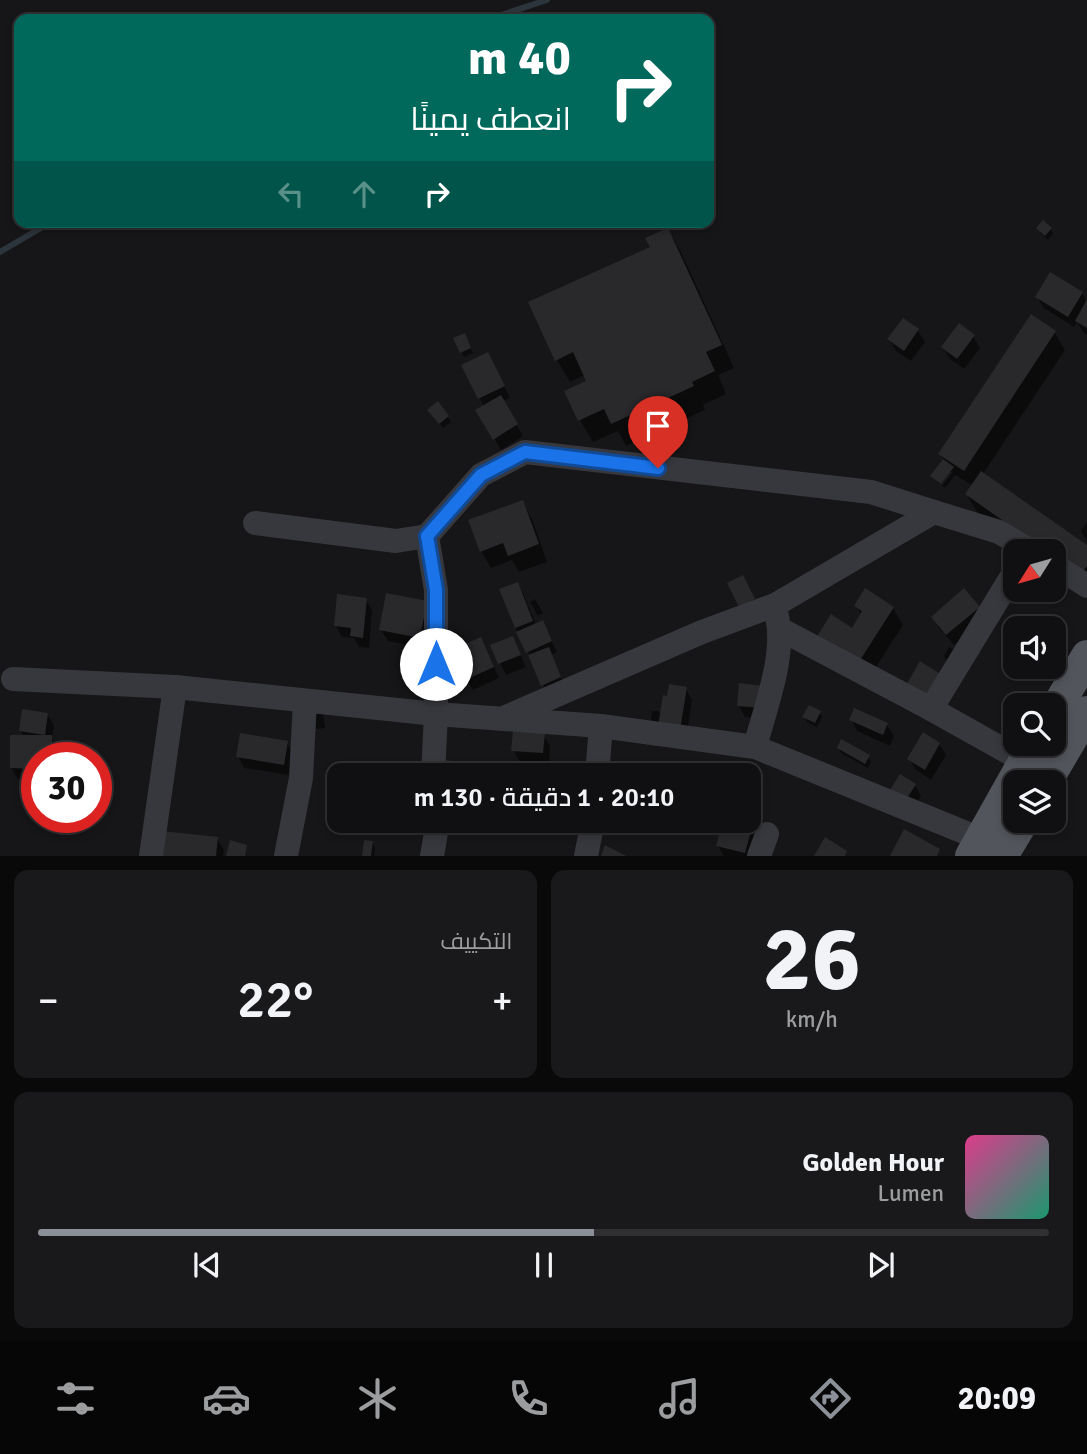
<!DOCTYPE html>
<html lang="ar">
<meta charset="utf-8">
<style>
body{margin:0;font-family:Signika,Cairo,sans-serif;background:#19191b;color:#f1f3f6;direction:rtl;height:100vh;display:flex;flex-direction:column;font-size:26px;white-space:nowrap}
*{box-sizing:border-box;margin:0}
p{font-size:23px;color:#9c9d9f}
.icon{flex:none;width:38px;height:38px;fill:none;stroke:currentColor;stroke-width:2;stroke-linecap:round;stroke-linejoin:round}
.map{position:relative;height:856px;overflow:hidden;direction:ltr}
.sheet{display:flex;flex-direction:column;gap:14px;padding:14px;background:#09090a;flex:1}
.sheet>*{flex:none}
.guide{position:absolute;left:14px;top:14px;width:700px;height:214px;border-radius:14px;box-shadow:0 4px 10px #0003,0 0 0 2px #303032;direction:rtl;background:#00695c;color:#fff;overflow:hidden}
.needle{width:46px;rotate:233deg}
.buttons{position:absolute;left:1003px;top:539px;display:grid;gap:14px}
.buttons a{display:grid;place-items:center;width:63px;height:63px;border-radius:14px;background:#101012;box-shadow:0 4px 10px #0003,0 0 0 2px #303032;font-size:35px}
.speed{position:absolute;left:21px;top:742px;display:flex;gap:14px;font-size:35px;font-weight:700;text-align:center}
.speed>*{display:grid;place-content:center;width:91px;height:91px;border-radius:50%;background:#101012;box-shadow:0 4px 10px #0003,0 0 0 2px #303032;line-height:1}
.speed .limit{border:10px solid #d22;background:#fff;color:#111}
.pin{position:absolute;display:grid;place-items:center;width:60px;height:60px;color:#fff;margin:-72px -30px;border-radius:50% 50% 50% 0;rotate:-45deg;box-shadow:0 0 7px #0007}
.pin .icon{rotate:45deg}
.me{position:absolute;width:77px;margin:-38px;rotate:0deg;stroke-linejoin:round;filter:drop-shadow(0 0 5px #0008)}
.turn{display:flex;align-items:center;gap:24px;height:147px;padding:0 28px;font-size:32px}
.turn .icon{width:91px;height:91px;stroke-width:2.5}
.turn b{display:block;font-size:49px;line-height:60px}
.lanes{display:flex;align-items:center;height:66px;padding:0 28px;background:#0003;justify-content:center;gap:35px;direction:ltr}
.lanes .off{opacity:.35}
.big{font-size:52px;font-weight:600;line-height:1.1}
.sheet .card{flex:1;display:flex;flex-direction:column;justify-content:center;gap:10px;min-width:0;padding:0 24px;border-radius:14px;background:#19191b}
.sheet .dial{align-items:center;gap:0}
.dial b{font-size:91px;line-height:1}
.song{display:flex;align-items:center;gap:21px}
.cover{width:84px;height:84px;border-radius:10px;background:linear-gradient(135deg,hsl(330 70% 55%),hsl(160 70% 35%))}
.played{height:7px;border-radius:4px;background:linear-gradient(90deg,#8c9099 55%,#303032 55%)}
.keys{display:flex;justify-content:space-around;direction:ltr}
.heat{display:flex;justify-content:space-between;align-items:center;font-size:38px;direction:ltr}
.sheet .tiles{flex:1;display:grid;gap:14px;grid-template-columns:1fr 1fr}
.card:last-child{grid-column:span 2}
.trip{position:absolute;left:327px;top:763px;width:434px;height:70px;border-radius:14px;background:#101012;box-shadow:0 4px 10px #0003,0 0 0 2px #303032;font-weight:600;line-height:70px;text-align:center;direction:rtl}
.tabs{display:flex;height:112px;justify-content:space-around;align-items:center;background:#060607;color:#9c9d9f}
.tabs .icon{width:49px;height:49px}
.tabs .active{color:#8c9099}
.tabs b{font-size:32px;color:#f1f3f6}
.map>svg:first-child{display:block}
</style>
<div class="map">
<svg width="1087" height="856" viewBox="0 0 1087 856">
<rect width="100%" height="100%" fill="#161618"/>
<g fill="#0007">
<path d="M1038,228L1051,229L1053,234L1048,240L1041,233Z"/>
<path d="M668,230L681,252L734,368L718,375L726,394L703,405L705,410L626,446L618,431L593,442L580,420L588,382L585,375L570,382L557,360Z"/>
<path d="M1082,293L1087,302V335L1084,333L1077,322L1074,327L1044,308L1037,297Z"/>
<path d="M903,320L918,331L925,342L911,361L896,351L889,339Z"/>
<path d="M1055,333L1065,350L983,474L1087,547V589L1054,566V551H1033L977,512L967,495L973,486L955,475L945,488L942,486L953,472H949L939,484L932,476L944,460L940,455Z"/>
<path d="M973,336L980,348L964,369L950,359L943,347Z"/>
<path d="M455,339L467,340L473,353L464,357Z"/>
<path d="M494,365L510,398L503,401L523,436L501,450L478,411L484,407L464,366Z"/>
<path d="M432,415L448,417L451,422L443,428Z"/>
<path d="M522,502L532,519L547,562L519,572L512,560L491,568L481,551Z"/>
<path d="M1087,522V541L1081,531Z"/>
<path d="M518,584L524,595L536,625L548,634L557,652L551,655L566,689L549,696L516,628L502,590Z"/>
<path d="M964,590L985,619L954,645L939,628L933,617Z"/>
<path d="M366,599L372,611L369,648L359,647L354,638L342,637L336,626Z"/>
<path d="M535,599L543,613L538,616L530,602Z"/>
<path d="M426,602V649L388,641L381,630Z"/>
<path d="M856,606L893,608L903,625L867,681L852,630L862,615Z"/>
<path d="M513,638L526,667L506,675L492,646Z"/>
<path d="M949,647L956,651L947,661L944,656Z"/>
<path d="M487,651L499,678L473,690L466,679Z"/>
<path d="M741,685L768,719L745,717L739,706Z"/>
<path d="M686,689L692,700L685,746L651,721L652,711H658L662,717Z"/>
<path d="M312,709L323,713L325,728L317,729L314,724Z"/>
<path d="M819,712L822,717L817,727L807,722L804,717Z"/>
<path d="M47,714L54,726L52,739L57,748V758H37V779H18L11,768L24,737L21,731Z"/>
<path d="M851,720L887,725L894,736L890,746L857,731Z"/>
<path d="M543,734L550,746L549,764L520,762L513,750Z"/>
<path d="M287,743L293,754L290,775L244,768L238,756Z"/>
<path d="M939,744L946,755L931,780L916,770L909,759Z"/>
<path d="M839,748L868,757L871,762L868,768L841,753Z"/>
<path d="M480,766L486,775H444Z"/>
<path d="M515,771L537,774L538,775H514Z"/>
<path d="M915,785L921,796L911,813L896,805Z"/>
<path d="M462,821H485L484,827L463,823Z"/>
<path d="M510,821H536L534,835L516,832Z"/>
<path d="M672,821H684L682,827L675,825Z"/>
<path d="M709,821H742L743,827L751,829L757,840L754,856H724L718,846L722,829L715,830Z"/>
<path d="M217,839L224,850L223,856H161Z"/>
<path d="M372,843L375,848L374,856H363Z"/>
</g>
<g fill="none" stroke-linecap="round" stroke-linejoin="round">
<g stroke="#2c353c" stroke-width="6">
<path d="M489,19L547,0"/>
<path d="M0,252L51,222"/>
</g>
</g>
<g fill="#29292c">
<path d="M1043,220L1052,228L1045,236L1036,228Z"/>
<path d="M668,228L722,345L706,352L715,371L692,382L694,386L611,424L604,409L578,421L564,391L586,381L573,352L555,361L528,302L650,247L645,238Z"/>
<path d="M1050,272L1083,292L1068,317L1035,297Z"/>
<path d="M1087,299V328L1075,321Z"/>
<path d="M1031,314L1056,331L964,471L938,454Z"/>
<path d="M903,318L919,329L904,351L887,339Z"/>
<path d="M959,323L975,335L957,359L941,347Z"/>
<path d="M465,333L471,348L460,353L453,338Z"/>
<path d="M488,352L505,386L478,399L461,365Z"/>
<path d="M501,395L518,424L493,440L475,410Z"/>
<path d="M438,401L449,416L439,424L427,410Z"/>
<path d="M943,459L954,467L941,484L930,476Z"/>
<path d="M981,471L1087,545V566L1080,575L1054,557V551H1046L965,494Z"/>
<path d="M523,500L539,544L508,556L503,543L480,552L468,520Z"/>
<path d="M743,575L755,599L739,607L727,583Z"/>
<path d="M518,582L533,621L515,628L499,589Z"/>
<path d="M865,588L894,607L857,665L816,638L831,614L852,628L862,611L854,606Z"/>
<path d="M964,588L980,607L946,635L931,617Z"/>
<path d="M386,593L427,601L420,638L379,630Z"/>
<path d="M337,594L367,598L363,638L350,636L351,628L334,626Z"/>
<path d="M543,620L552,641L526,653L516,632Z"/>
<path d="M513,636L521,655L498,664L490,645Z"/>
<path d="M481,637L494,667L465,680L452,650Z"/>
<path d="M549,647L561,677L541,686L528,655Z"/>
<path d="M920,661L942,675L926,700L905,687Z"/>
<path d="M739,683L764,686L762,708L737,706Z"/>
<path d="M669,684L687,687L679,736L657,732L663,695L667,696Z"/>
<path d="M809,705L821,711L815,723L802,717Z"/>
<path d="M854,708L888,723L883,735L849,720Z"/>
<path d="M22,709L48,713L45,735H52V758H37V760H35V769L10,768V735H45L19,731Z"/>
<path d="M513,730L545,733L543,753L511,751Z"/>
<path d="M923,732L940,743L925,770L907,759Z"/>
<path d="M240,733L288,741L284,765L236,757Z"/>
<path d="M841,739L870,755L865,764L837,748Z"/>
<path d="M444,760L481,764L480,775H442Z"/>
<path d="M676,764L697,771L696,775H672Z"/>
<path d="M900,774L916,784L904,803L888,793Z"/>
<path d="M723,821L752,827L745,853L716,846Z"/>
<path d="M904,829L940,849L937,856H890Z"/>
<path d="M162,831L218,837L216,856H159Z"/>
<path d="M825,837L847,851L845,856H814Z"/>
<path d="M230,840L247,845L245,856H226Z"/>
<path d="M364,840L373,841L371,856H362Z"/>
<path d="M605,845L626,856H601Z"/>
</g>
<g fill="none" stroke-linecap="round" stroke-linejoin="round">
<g stroke="#37383d" stroke-width="24">
<path d="M255,523L396,541L427,536L436,590V714L433,775"/>
<path d="M427,536L481,475L525,452L871,492L934,512"/>
<path d="M1054,565L1087,586"/>
<path d="M780,629L931,709L1024,761"/>
<path d="M13,679L175,687L436,714L601,726L755,747L981,839"/>
<path d="M931,709L1015,571"/>
<path d="M506,717L702,632L775,605L934,512L999,532L1031,551"/>
<path d="M755,747C765,708 786,656 777,616"/>
<path d="M597,775L601,726"/>
<path d="M151,856L175,687"/>
<path d="M286,856L301,778L305,701"/>
<path d="M432,856L438,821"/>
<path d="M586,856L593,821"/>
<path d="M759,856L767,834"/>
</g>
<g stroke="#53555c" stroke-width="32">
<path d="M1054,712L1087,656"/>
<path d="M1046,782L1087,712"/>
<path d="M971,856L1034,744"/>
<path d="M1002,856L1023,821"/>
</g>
</g>
<g fill="none" stroke-linecap="round" stroke-linejoin="round">
<g stroke="#114b97" stroke-width="18">
<path id="route" d="M436,664V590L427,536L481,475L525,452L658,468"/>
</g>
<use href="#route" stroke="#1a73e8" stroke-width="12"/>
</g>
</svg>
<div class="buttons">
<a><svg class="needle" viewBox="-14 -14 28 28"><path d="M0-13l5 13h-10z" fill="#e53935"/><path d="M0 13l5-13h-10z" fill="#9c9d9f"/></svg></a>
<a><svg class="icon" aria-label="sound" viewBox="0 0 24 24"><path d="M4 9h4l5-4v14l-5-4H4zM17 9q2 3 0 6"/></svg></a>
<a><svg class="icon" aria-label="search" viewBox="0 0 24 24"><circle cx="10" cy="10" r="6"/><path d="M15 15l6 6"/></svg></a>
<a><svg class="icon" aria-label="layers" viewBox="0 0 24 24"><path d="M12 4l9 5-9 5-9-5zM3 14l9 5 9-5"/></svg></a>
</div>
<div class="speed"><div class="limit">30</div></div>
<div class="pin" style="left:658px;top:468px;background:#d93025"><svg class="icon" aria-label="arrive" viewBox="0 0 24 24"><path d="M6 21V4h12l-3 4 3 4H6"/></svg></div>
<svg class="me" style="left:436px;top:664px" viewBox="-20 -20 40 40"><circle r="19" fill="#fff"/><path d="M0-13L10 11 0 6-10 11z" fill="#1a73e8"/></svg>
<div class="trip">20:10 · 1 دقيقة · 130 m</div>
<div class="guide">
<div class="turn"><svg class="icon" aria-label="right" viewBox="0 0 24 24"><path d="M7 20v-9h11M14 6l5 5-5 5"/></svg><div><b>40 m</b>انعطف يمينًا</div></div>
<div class="lanes"><svg class="icon off" aria-label="left" viewBox="0 0 24 24"><path d="M17 20v-9H6M10 6l-5 5 5 5"/></svg><svg class="icon off" aria-label="ahead" viewBox="0 0 24 24"><path d="M12 20V5M6 11l6-6 6 6"/></svg><svg class="icon" aria-label="right" viewBox="0 0 24 24"><path d="M7 20v-9h11M14 6l5 5-5 5"/></svg></div>
</div>
</div>
<section class="sheet">
<div class="tiles">
<div class="card dial"><b>26</b><p>km/h</p></div>
<div class="card"><p>التكييف</p>
<div class="heat"><a>−</a><b class="big">22°</b><a>+</a></div>
</div>
<div class="card">
<div class="song"><i class="cover"></i><div><b>Golden Hour</b><p>Lumen</p></div></div>
<div class="played"></div>
<div class="keys"><svg class="icon" aria-label="previous" viewBox="0 0 24 24"><path d="M18 5L8 12l10 7zM5 5v14"/></svg><svg class="icon" aria-label="pause" viewBox="0 0 24 24"><path d="M8 5v14M16 5v14"/></svg><svg class="icon" aria-label="next" viewBox="0 0 24 24"><path d="M6 5l10 7-10 7zM19 5v14"/></svg></div>
</div>
</div>
</section>
<nav class="tabs">
<b>20:09</b>
<svg class="icon active" aria-label="directions" viewBox="0 0 24 24"><path d="M12 3l9 9-9 9-9-9zM9 14v-3h6M13 9l2 2-2 2"/></svg>
<svg class="icon" aria-label="music" viewBox="0 0 24 24"><path d="M9 18V5l10-2v13"/><circle cx="6" cy="18" r="3"/><circle cx="16" cy="16" r="3"/></svg>
<svg class="icon" aria-label="phone" viewBox="0 0 24 24"><path d="M5 4h4l2 5-3 2q2 4 5 5l2-3 5 2v4C11 20 4 13 5 4z"/></svg>
<svg class="icon" aria-label="climate" viewBox="0 0 24 24"><path d="M12 3v18M4 7l16 10M4 17L20 7"/></svg>
<svg class="icon" aria-label="car" viewBox="0 0 24 24"><path d="M5 17H2v-5l4-1 3-4h7l3 4 3 1v5h-3M9 17h6M6 11h13"/><circle cx="7" cy="17" r="2"/><circle cx="17" cy="17" r="2"/></svg>
<svg class="icon" aria-label="filters" viewBox="0 0 24 24"><path d="M4 7h16M4 17h16"/><circle cx="9" cy="7" r="2"/><circle cx="15" cy="17" r="2"/></svg>
</nav>
